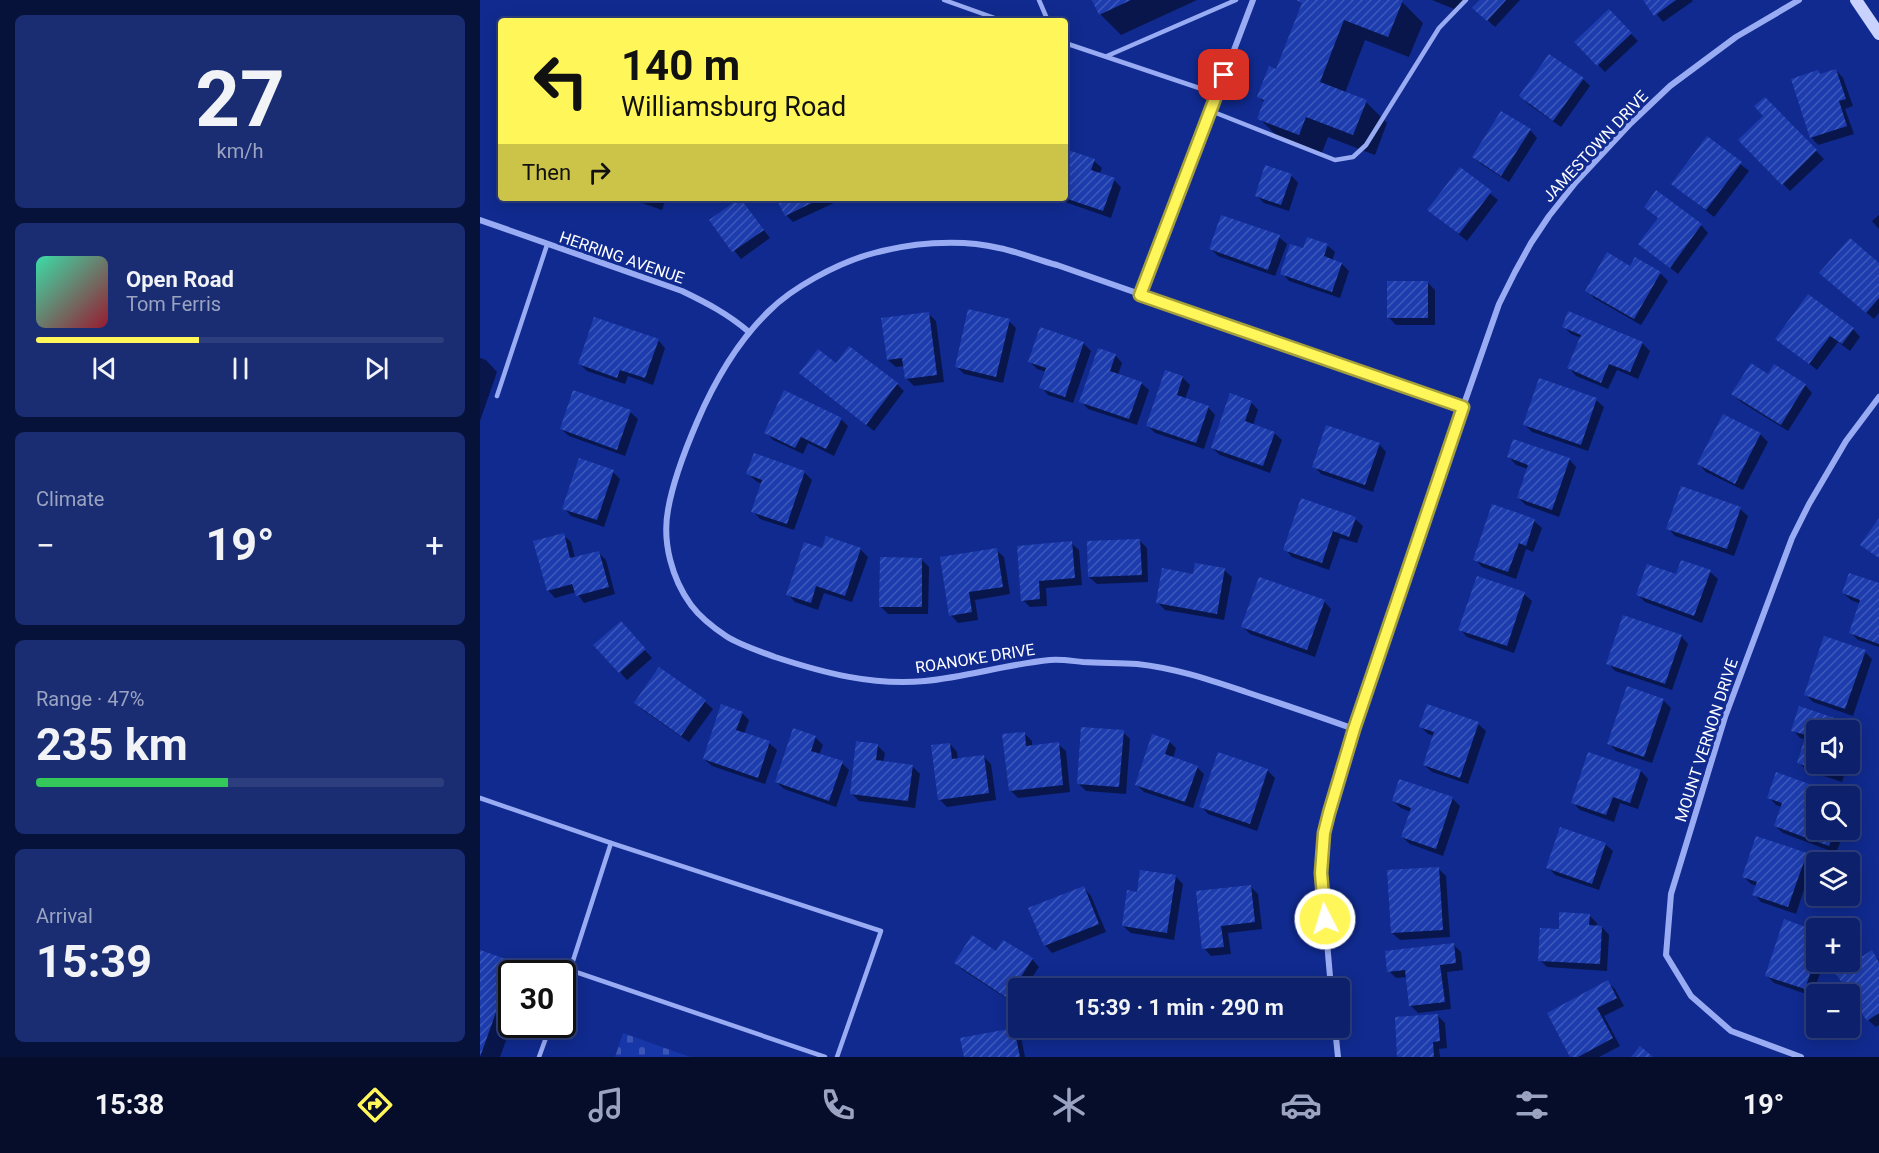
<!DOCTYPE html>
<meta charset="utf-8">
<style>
body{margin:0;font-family:Roboto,sans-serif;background:#1a2d73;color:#f1f3f6;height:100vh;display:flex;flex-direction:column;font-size:22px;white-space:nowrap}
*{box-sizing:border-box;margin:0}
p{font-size:20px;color:#9aa3c1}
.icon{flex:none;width:33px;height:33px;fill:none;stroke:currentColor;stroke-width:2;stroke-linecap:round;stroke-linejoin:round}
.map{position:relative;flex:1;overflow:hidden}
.panel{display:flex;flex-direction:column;gap:15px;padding:15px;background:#07123b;width:480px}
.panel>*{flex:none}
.top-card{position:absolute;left:18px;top:18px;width:570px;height:183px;border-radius:6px;box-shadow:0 3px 15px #0003,0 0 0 2px #2c3e7e;background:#fff65a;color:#111;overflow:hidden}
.fabs{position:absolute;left:1326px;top:720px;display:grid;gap:12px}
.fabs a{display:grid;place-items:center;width:54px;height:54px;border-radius:6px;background:#0c206b;box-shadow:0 3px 15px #0003,0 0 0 2px #2c3e7e;font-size:30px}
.speed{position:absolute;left:18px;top:960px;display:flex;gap:12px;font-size:30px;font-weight:700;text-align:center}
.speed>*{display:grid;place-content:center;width:78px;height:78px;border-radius:50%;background:#0c206b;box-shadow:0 3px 15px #0003,0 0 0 2px #2c3e7e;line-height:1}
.speed .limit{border:3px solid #111;border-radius:9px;background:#fff;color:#111}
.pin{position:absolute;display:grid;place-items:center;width:51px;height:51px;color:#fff;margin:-26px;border-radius:12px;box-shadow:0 3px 9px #0006}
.me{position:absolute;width:66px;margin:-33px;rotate:355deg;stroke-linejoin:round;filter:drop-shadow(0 0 4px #0008)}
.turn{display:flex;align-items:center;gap:21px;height:126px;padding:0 24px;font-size:27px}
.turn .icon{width:78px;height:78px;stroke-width:2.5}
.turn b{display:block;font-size:42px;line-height:51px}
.then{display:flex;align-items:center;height:57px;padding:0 24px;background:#0003;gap:12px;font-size:22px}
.big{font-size:45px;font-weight:700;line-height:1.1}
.panel .tile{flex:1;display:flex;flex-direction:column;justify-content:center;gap:9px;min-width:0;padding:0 21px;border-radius:9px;background:#1a2d73}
.panel .dial{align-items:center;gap:0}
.dial b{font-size:78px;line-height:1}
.song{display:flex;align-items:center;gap:18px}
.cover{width:72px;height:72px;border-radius:9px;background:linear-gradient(135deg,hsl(160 70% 55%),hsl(350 70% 35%))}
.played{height:6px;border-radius:3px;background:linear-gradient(90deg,#fff65a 40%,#2c3e7e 40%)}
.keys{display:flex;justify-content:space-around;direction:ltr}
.heat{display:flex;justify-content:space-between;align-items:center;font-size:33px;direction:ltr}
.charge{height:9px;border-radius:4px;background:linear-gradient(90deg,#34c759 47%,#2c3e7e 0)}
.trip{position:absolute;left:528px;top:978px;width:342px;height:60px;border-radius:6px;background:#0c206b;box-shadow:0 3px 15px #0003,0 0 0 2px #2c3e7e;font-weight:700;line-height:60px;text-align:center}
.menu{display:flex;height:96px;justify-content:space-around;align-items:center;background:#050d2b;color:#9aa3c1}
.menu .icon{width:42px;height:42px}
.menu .on{color:#fff65a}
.menu b{font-size:27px;color:#f1f3f6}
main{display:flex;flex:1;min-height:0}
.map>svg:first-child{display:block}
</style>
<main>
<section class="panel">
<div class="tile dial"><b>27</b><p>km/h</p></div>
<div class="tile">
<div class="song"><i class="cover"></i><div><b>Open Road</b><p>Tom Ferris</p></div></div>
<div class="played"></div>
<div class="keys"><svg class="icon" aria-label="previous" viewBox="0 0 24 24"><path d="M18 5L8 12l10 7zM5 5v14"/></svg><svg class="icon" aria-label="pause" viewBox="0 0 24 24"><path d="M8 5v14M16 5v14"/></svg><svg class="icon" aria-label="next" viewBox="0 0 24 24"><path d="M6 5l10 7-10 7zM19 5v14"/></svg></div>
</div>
<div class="tile"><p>Climate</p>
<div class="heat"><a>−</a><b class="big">19°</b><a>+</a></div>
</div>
<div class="tile"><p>Range · 47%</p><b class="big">235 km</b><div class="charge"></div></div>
<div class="tile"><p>Arrival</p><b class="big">15:39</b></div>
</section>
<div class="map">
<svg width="1399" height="1057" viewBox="0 0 1399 1057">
<defs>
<pattern id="cemetery-stones" width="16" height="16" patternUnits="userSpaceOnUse" patternTransform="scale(1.5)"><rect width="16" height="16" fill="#1737a9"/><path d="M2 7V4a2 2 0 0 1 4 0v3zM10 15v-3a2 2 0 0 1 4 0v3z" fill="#3a55b6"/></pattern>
<pattern id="building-hatch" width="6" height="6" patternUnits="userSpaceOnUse" patternTransform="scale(1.5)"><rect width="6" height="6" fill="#1d3cae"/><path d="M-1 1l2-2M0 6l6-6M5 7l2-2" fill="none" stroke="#3f59ba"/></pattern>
</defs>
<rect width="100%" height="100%" fill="#102a8f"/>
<path fill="url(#cemetery-stones)" d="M143,1033L210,1057H135Z"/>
<g fill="#0007">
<path d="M614,0H717L641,35L620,14Z"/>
<path d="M821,0H918L922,2L943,23L929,57L885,40L865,93L886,102L907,123L895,155L848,137L841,155L800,139L779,118L785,103L779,97L797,71L823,4Z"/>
<path d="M952,0H983L979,11Z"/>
<path d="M1002,0H1040L1015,27L1002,15Z"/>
<path d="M1165,0H1212L1213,1L1183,22Z"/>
<path d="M1129,11L1158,41L1125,72L1096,42Z"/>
<path d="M1356,70L1363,78L1373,106L1365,109L1374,134L1338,145L1331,137Z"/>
<path d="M1103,79L1110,86L1081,127L1048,104L1041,96Z"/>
<path d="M1285,99L1344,159L1310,191L1260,140L1286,116Z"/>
<path d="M1050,130L1057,138L1029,182L1001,164L993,157Z"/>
<path d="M1227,138L1269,171L1234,217L1193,184Z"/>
<path d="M614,161L622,168L619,175L634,180L641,187L631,218L582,201L579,198H585V164Z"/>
<path d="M980,169L1018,200L987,241L949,210Z"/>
<path d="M811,175L818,183L809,211L784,203L776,195Z"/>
<path d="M148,198H186L182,210Z"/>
<path d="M298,198H357L358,201L313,222L306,215Z"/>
<path d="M260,200L290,238L261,259L231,221Z"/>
<path d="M1166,207L1221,225L1228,233L1198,274L1160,244L1179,219Z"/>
<path d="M1399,215V229L1392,221Z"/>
<path d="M799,237L807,244L795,276L738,256L731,249Z"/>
<path d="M1370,240L1399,265V313L1394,319L1349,281Z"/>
<path d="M847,245L855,252L852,261L862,264L869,271L860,298L809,281L802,273L824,250Z"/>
<path d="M1150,268L1180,273L1188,281L1161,325L1114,298L1107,290Z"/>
<path d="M947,282L955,290V325H916L909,318Z"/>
<path d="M1089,313L1163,344L1170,351L1158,379L1137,370L1128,389L1096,376L1089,368L1101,338L1091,334L1083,326Z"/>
<path d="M449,314L456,321L464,382L434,386L426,378L425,366L416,367L408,360Z"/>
<path d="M529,321L536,328L523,383L484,374L477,367Z"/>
<path d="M1373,329L1380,337L1370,351L1358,342L1337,370L1297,338Z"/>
<path d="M178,340L185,348L173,385L148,376L145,384L107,371L100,364Z"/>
<path d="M603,343L611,351L593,403L568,395L561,387L566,372L557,369L550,362Z"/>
<path d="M635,355L642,363L638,375L661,383L669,390L657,425L608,409L601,401Z"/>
<path d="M0,358L6,360L17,372L0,421Z"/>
<path d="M356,365L417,384L424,391L394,431L321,373Z"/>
<path d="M1288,376L1325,385L1332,393L1308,431L1261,402L1253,394Z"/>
<path d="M702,377L710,385L705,399L728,407L735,415L724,449L675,433L668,426Z"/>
<path d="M1116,400L1124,407L1108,451L1052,432L1045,425Z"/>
<path d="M771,402L778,410L773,425L794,433L802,440L790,473L740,455L732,448Z"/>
<path d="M150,412L158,419L145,456L89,436L81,429Z"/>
<path d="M1244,416L1280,434L1288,442L1263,490L1226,472L1219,464Z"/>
<path d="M361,419L368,426L354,456L328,443L323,454L293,440L286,432Z"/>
<path d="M899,444L906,452L893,492L841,474L834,466Z"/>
<path d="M1029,457L1089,459L1096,467L1079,517L1046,505L1038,498L1048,469L1036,465Z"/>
<path d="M133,472L140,479L124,527L91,516L84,508Z"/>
<path d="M324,472L332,480L314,530L280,519L273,511L282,484L276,481L268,474Z"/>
<path d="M1260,509L1268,516L1254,556L1195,536L1188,528Z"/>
<path d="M875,519L883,526L877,543L860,538L849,570L812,557L805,549Z"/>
<path d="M1054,521L1062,528L1053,552L1046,549L1036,579L1002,567L995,559Z"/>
<path d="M83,535L91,542L95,558L118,552L126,560L135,594L104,603L96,592L75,598L68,590Z"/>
<path d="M659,540L667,548L668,582L617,584L609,577Z"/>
<path d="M591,543L599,550L602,585L566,588L567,606L550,607L543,600Z"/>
<path d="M380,549L388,557L372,602L344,593L338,610L315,602L308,594L342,550Z"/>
<path d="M516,550L524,557L530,594L495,600L498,620L478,623L471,615Z"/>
<path d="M441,559L449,567L448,614H408L400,606Z"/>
<path d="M744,570L752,577L744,620L685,610L677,602L714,575Z"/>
<path d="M1230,572L1238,579L1222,623L1165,602L1158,595L1197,576Z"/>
<path d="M1370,575L1399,585V647L1378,640L1371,633L1381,604L1371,600L1363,593Z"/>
<path d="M1044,594L1052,601L1034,653L987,637L980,629Z"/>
<path d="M844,601L851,609L835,657L770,634L763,627Z"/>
<path d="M148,631L172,658L147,680L116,645Z"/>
<path d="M1201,636L1208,644L1192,690L1135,671L1128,663Z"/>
<path d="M1385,652L1392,659L1373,716L1333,702L1326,695Z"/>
<path d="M180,669L225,702L233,709L209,742L163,710L156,703Z"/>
<path d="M1183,700L1191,708L1172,763L1136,751L1129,743Z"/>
<path d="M948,706L998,724L1006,731L988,784L952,772L944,765L954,736L948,734L941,727Z"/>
<path d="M262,713L269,720L264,734L289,743L297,750L285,784L232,766L224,759Z"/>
<path d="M1371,725L1378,733L1370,759V730H1336V764H1368L1362,782L1326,770L1319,762L1327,740L1320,738L1313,730Z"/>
<path d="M643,732L650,739L646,794L606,791L598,783Z"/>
<path d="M544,733L552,741V747L578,744L586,751L590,792L538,798L530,790Z"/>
<path d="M335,737L343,745L339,755L362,763L369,770L356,807L304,789L296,782Z"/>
<path d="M689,741L696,748L693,758L717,767L724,774L713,808L664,792L656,784Z"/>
<path d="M470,744L477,752L478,760L503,756L511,764L516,800L467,807L460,800Z"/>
<path d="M397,745L405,753L403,763L432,766L440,774L435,808L379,801L371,793Z"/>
<path d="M739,754L788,771L795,778L777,831L728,814L721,806Z"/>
<path d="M1109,754L1161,771L1168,779L1158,809L1140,803L1134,822L1100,810L1092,802Z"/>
<path d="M1297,774L1359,796H1336V830H1365L1356,853L1303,833L1295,826L1302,807L1296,805L1289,797Z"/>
<path d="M920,781L973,799L980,806L963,856L930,844L922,837L931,812L921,808L913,801Z"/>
<path d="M1370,803L1373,807L1370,817Z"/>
<path d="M1125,844L1133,851L1119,890L1075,875L1068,867Z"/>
<path d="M1326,855L1333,862L1316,914L1281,902L1274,894L1277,886L1271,884L1264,877Z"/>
<path d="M958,868L966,876L970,937L920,940L912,933Z"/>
<path d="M695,876L703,884L694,940L651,933L643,926L658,894Z"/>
<path d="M770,886L778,894L782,929L748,933L751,954L731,956L724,948Z"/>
<path d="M604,888L611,896L626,932L572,953L565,945Z"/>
<path d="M1109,915L1117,923L1116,927H1122L1129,935L1127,971L1067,967L1060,960L1080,930Z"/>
<path d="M1305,921L1336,932V962H1344L1332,996L1294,983L1286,975Z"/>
<path d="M974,945L981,952L983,970L967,972L971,1009L938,1013L930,1005L927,977L916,978L909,971Z"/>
<path d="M0,951L33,963L44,974H32V1024L20,1057H0Z"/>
<path d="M1391,952L1399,960V1025L1396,1027L1388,1020Z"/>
<path d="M517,953L552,959L559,967L545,988H538V999L535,1004L483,970L475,963Z"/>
<path d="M1128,982L1135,989L1144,1006L1124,1016L1140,1046L1119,1057H1092Z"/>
<path d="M958,1016L965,1023L967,1048L959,1049L960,1057H919Z"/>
<path d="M533,1029L541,1037L545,1057H485Z"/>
</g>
<g fill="url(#building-hatch)">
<path d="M612,0H651L619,15Z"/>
<path d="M816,0H923L908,37L864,20L840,82L887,100L873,135L826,117L819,135L777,119L784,100L777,97L789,66L796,69L822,3Z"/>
<path d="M1000,0H1026L1007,21L992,8Z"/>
<path d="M1163,0H1196L1174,16Z"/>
<path d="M1129,9L1152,33L1117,66L1094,42Z"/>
<path d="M1069,54L1104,78L1073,121L1039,96Z"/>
<path d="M1356,69L1366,99L1359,101L1367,126L1330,138L1311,79L1338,70L1340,74Z"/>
<path d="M1285,97L1337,150L1302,185L1258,140L1283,116L1274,106Z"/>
<path d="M1021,111L1051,129L1021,176L992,157Z"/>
<path d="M1227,136L1262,162L1226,210L1191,184Z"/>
<path d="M588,150L615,159L611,170L635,178L623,211L585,198V160Z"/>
<path d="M785,165L812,174L801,205L775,196Z"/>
<path d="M980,167L1012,191L979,234L947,210Z"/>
<path d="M1176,190L1222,224L1190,268L1158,244L1178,218L1164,207Z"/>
<path d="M260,198L284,230L252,252L229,220Z"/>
<path d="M296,198H342L305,216Z"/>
<path d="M741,215L800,235L788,270L729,249Z"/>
<path d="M827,237L848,244L844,256L862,263L852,292L800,274L810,244L823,248Z"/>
<path d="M1370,238L1399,263V298L1386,313L1339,273Z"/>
<path d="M1127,252L1150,266L1155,257L1181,272L1154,319L1105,291Z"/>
<rect x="907" y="281" width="41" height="37"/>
<path d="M1328,294L1374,328L1362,344L1350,336L1329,364L1295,339Z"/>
<path d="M488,309L530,319L516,377L475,367Z"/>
<path d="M1088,311L1163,342L1150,372L1129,364L1121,383L1087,368L1101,335L1082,327Z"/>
<path d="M449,312L457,375L425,379L422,358L407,360L401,318Z"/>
<path d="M114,317L179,339L165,378L140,370L137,378L98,364Z"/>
<path d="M560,327L604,342L585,397L559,388L566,368L548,362Z"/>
<path d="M369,346L418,383L386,425L319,373L338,349L356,363Z"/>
<path d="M618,348L636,354L630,371L662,382L649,419L599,402Z"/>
<path d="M1271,363L1288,374L1294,364L1326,384L1301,425L1251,394Z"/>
<path d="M685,370L703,376L697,395L729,406L716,443L666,426Z"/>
<path d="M1059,378L1117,398L1101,445L1043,425Z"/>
<path d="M93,390L151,410L137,450L80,429Z"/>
<path d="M304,390L362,418L346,449L321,437L315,448L284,433Z"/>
<path d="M750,393L772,401L765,421L795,432L783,466L731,448Z"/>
<path d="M1243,414L1281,433L1255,484L1217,464Z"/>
<path d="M846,425L900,443L885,485L832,467Z"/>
<path d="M1033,439L1090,458L1072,510L1037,498L1048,465L1027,457Z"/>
<path d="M274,453L325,471L307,524L271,512L282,480L266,474Z"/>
<path d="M99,458L134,470L117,520L82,509Z"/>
<path d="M1201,486L1261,507L1247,549L1186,529Z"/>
<path d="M821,498L876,517L869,537L853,531L842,563L803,550Z"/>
<path d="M1012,504L1055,519L1046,546L1039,543L1028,572L993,560Z"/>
<path d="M1399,518V558L1380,545Z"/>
<path d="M84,533L90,558L119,551L129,587L96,596L92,584L67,591L53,541Z"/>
<path d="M346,536L381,548L365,596L336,586L331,603L306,595L324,542L342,548Z"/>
<path d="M660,539L662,575L608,577L607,541Z"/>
<path d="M592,541L595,578L559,581L560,599L541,601L537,546Z"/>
<path d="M517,548L523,587L489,592L492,612L469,616L460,557Z"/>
<path d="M400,557L442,558V607H399Z"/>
<path d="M1201,560L1231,570L1214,616L1156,595L1167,564L1196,574Z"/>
<path d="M715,563L745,568L737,614L676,603L682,568L713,574Z"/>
<path d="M1369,573L1399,583V644L1369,633L1380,600L1362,593Z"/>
<path d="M997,576L1045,592L1027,646L978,630Z"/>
<path d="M779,577L845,600L827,650L761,627Z"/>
<path d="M1143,615L1202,635L1185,684L1126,664Z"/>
<path d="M141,621L166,649L139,673L113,645Z"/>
<path d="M1344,636L1386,650L1365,709L1324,695Z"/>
<path d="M179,667L226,700L201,736L154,703Z"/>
<path d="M1147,686L1184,699L1164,757L1127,744Z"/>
<path d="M241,704L263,712L256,730L290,741L278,778L223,759Z"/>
<path d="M947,704L999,722L980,778L943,765L954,732L939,727Z"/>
<path d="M1319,706L1372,724L1369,730H1336V764H1358L1354,775L1317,763L1326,735L1311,731Z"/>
<path d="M601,727L644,730L639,787L597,784Z"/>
<path d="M313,728L336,736L331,751L363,761L349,801L295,782Z"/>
<path d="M545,732L546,746L579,742L583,785L529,791L522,734Z"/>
<path d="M672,734L690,740L685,754L718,766L705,802L655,785Z"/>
<path d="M376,741L398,744L396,760L433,765L428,801L370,794Z"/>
<path d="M470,743L472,759L504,755L509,793L458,800L451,745Z"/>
<path d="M738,752L788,769L770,824L719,807Z"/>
<path d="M1108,752L1161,770L1150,803L1133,797L1126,815L1091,803Z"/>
<path d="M1296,772L1362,796H1336V830H1355L1349,846L1294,826L1302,803L1287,798Z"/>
<path d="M919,779L973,797L956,849L921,837L931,808L912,801Z"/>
<path d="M1080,827L1126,843L1112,884L1066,868Z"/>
<path d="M1276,836L1327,853L1308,907L1272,895L1277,882L1262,877Z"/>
<path d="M959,867L963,930L911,933L907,870Z"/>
<path d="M660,870L696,875L687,933L642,926L647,890L657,892Z"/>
<path d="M771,885L775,922L741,926L744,947L722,949L716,891Z"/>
<path d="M604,886L619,924L564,946L548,908Z"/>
<path d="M1079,912L1110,914L1109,925L1122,926L1120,964L1058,961L1060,928L1079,929Z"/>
<path d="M1304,919L1336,931V956L1325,989L1285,976Z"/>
<path d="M492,935L516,951L523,940L553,958L527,998L474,963Z"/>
<path d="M974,943L976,963L960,965L965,1002L929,1006L925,970L907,972L905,951Z"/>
<path d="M0,950L34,962L0,1057Z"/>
<path d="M1392,950L1399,962V1013L1387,1021L1356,974Z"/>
<path d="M1128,980L1137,998L1117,1008L1133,1038L1098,1057H1090L1067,1013Z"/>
<path d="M958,1014L960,1041L953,1042L954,1057H917L915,1017Z"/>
<path d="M534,1028L540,1057H484L480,1038Z"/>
<path d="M1160,1046L1173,1057H1151Z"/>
</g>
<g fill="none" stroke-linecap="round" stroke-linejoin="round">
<g stroke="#99acf3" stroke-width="4.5">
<path d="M464,0L523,21"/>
<path d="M559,0L568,21"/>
<path d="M585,43L737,94"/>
<path d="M627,56L756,0"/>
<path d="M731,111L855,160L873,157L886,145L959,28L986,0"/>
<path d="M17,396L67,245"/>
<path d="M0,798L131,843L401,931L357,1057"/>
<path d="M131,843L90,970L345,1057"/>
<path d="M82,991L90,970"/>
<path d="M59,1057L71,1024"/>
</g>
<g stroke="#99acf3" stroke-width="6">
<path d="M0,220L202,291C227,303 248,314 269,332"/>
<path d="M661,295L773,0"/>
<path d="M874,729C838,716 802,704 766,692C730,680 695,668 657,664C639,663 621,663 603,662C592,661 581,659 570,660C528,664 487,677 445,681C393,686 344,673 295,657C279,651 260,645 246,636C234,628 220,617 211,605C192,579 182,542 188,510C193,480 205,450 217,422C235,380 257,342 289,311C313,287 355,265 387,255C428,243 478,238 519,248C539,252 558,260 577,265L983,407"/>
<path d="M851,988L841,873L844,833L849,813L874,729L983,407L1019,304L1035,272L1051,243L1069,216L1096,182L1151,123L1190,86L1256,37L1319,0"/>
<path d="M855,1028L858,1057"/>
<path d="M1321,1057L1251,1031L1211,996L1186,955L1191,894L1245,717L1312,538L1329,504L1366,441L1399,397"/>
</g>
<path stroke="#c8d2fd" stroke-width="12" d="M1376,0L1399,34"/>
</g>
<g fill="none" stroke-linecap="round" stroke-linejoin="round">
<g stroke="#a6a03a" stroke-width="15">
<path id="route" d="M744,75L660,295L983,407L874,729L849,813L844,833L841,873L845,919"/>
</g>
<use href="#route" stroke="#fff65a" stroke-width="10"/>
</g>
<g text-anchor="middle" stroke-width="6" stroke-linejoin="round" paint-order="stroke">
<g font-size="16" fill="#fff" stroke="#102a8f">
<text transform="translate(1115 146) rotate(-47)" y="6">JAMESTOWN DRIVE</text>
<text transform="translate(142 257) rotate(19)" y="6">HERRING AVENUE</text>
<text transform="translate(495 658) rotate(-9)" y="6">ROANOKE DRIVE</text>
<text transform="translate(1226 740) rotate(-72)" y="6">MOUNT VERNON DRIVE</text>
</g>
</g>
</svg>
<div class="fabs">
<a><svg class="icon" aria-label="sound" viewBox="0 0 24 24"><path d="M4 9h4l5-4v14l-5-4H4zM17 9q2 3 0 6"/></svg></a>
<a><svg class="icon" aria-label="search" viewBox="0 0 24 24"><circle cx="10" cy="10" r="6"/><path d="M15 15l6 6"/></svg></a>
<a><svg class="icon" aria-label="layers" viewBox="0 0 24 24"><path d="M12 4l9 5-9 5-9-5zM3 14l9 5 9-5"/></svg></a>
<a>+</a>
<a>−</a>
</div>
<div class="speed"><div class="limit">30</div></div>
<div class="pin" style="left:744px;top:75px;background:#d93025"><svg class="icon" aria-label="arrive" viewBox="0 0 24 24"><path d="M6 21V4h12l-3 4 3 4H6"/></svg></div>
<svg class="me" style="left:845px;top:919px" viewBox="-20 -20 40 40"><circle r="17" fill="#fff65a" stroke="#fff" stroke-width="3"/><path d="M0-11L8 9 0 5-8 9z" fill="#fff"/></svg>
<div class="trip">15:39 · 1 min · 290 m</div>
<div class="top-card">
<div class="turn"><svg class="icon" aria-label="left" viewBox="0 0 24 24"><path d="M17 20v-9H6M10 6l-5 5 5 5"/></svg><div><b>140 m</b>Williamsburg Road</div></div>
<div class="then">Then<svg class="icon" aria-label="right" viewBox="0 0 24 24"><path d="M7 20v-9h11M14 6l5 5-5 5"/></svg></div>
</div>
</div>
</main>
<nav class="menu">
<b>15:38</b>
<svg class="icon on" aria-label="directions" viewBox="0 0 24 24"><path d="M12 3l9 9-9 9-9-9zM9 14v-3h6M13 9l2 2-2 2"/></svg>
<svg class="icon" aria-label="music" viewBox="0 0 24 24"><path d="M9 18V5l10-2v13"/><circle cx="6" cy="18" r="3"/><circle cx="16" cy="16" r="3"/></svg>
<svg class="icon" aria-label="phone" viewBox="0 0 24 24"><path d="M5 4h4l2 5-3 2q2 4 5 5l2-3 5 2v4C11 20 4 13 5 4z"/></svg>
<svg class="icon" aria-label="climate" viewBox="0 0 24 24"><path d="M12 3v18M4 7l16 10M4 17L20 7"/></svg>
<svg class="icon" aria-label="car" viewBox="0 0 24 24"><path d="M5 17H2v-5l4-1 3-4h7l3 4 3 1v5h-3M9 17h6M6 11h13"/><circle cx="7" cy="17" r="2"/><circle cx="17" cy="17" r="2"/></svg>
<svg class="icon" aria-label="filters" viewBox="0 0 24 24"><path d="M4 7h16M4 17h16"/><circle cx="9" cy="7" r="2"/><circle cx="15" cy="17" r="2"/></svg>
<b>19°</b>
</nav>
